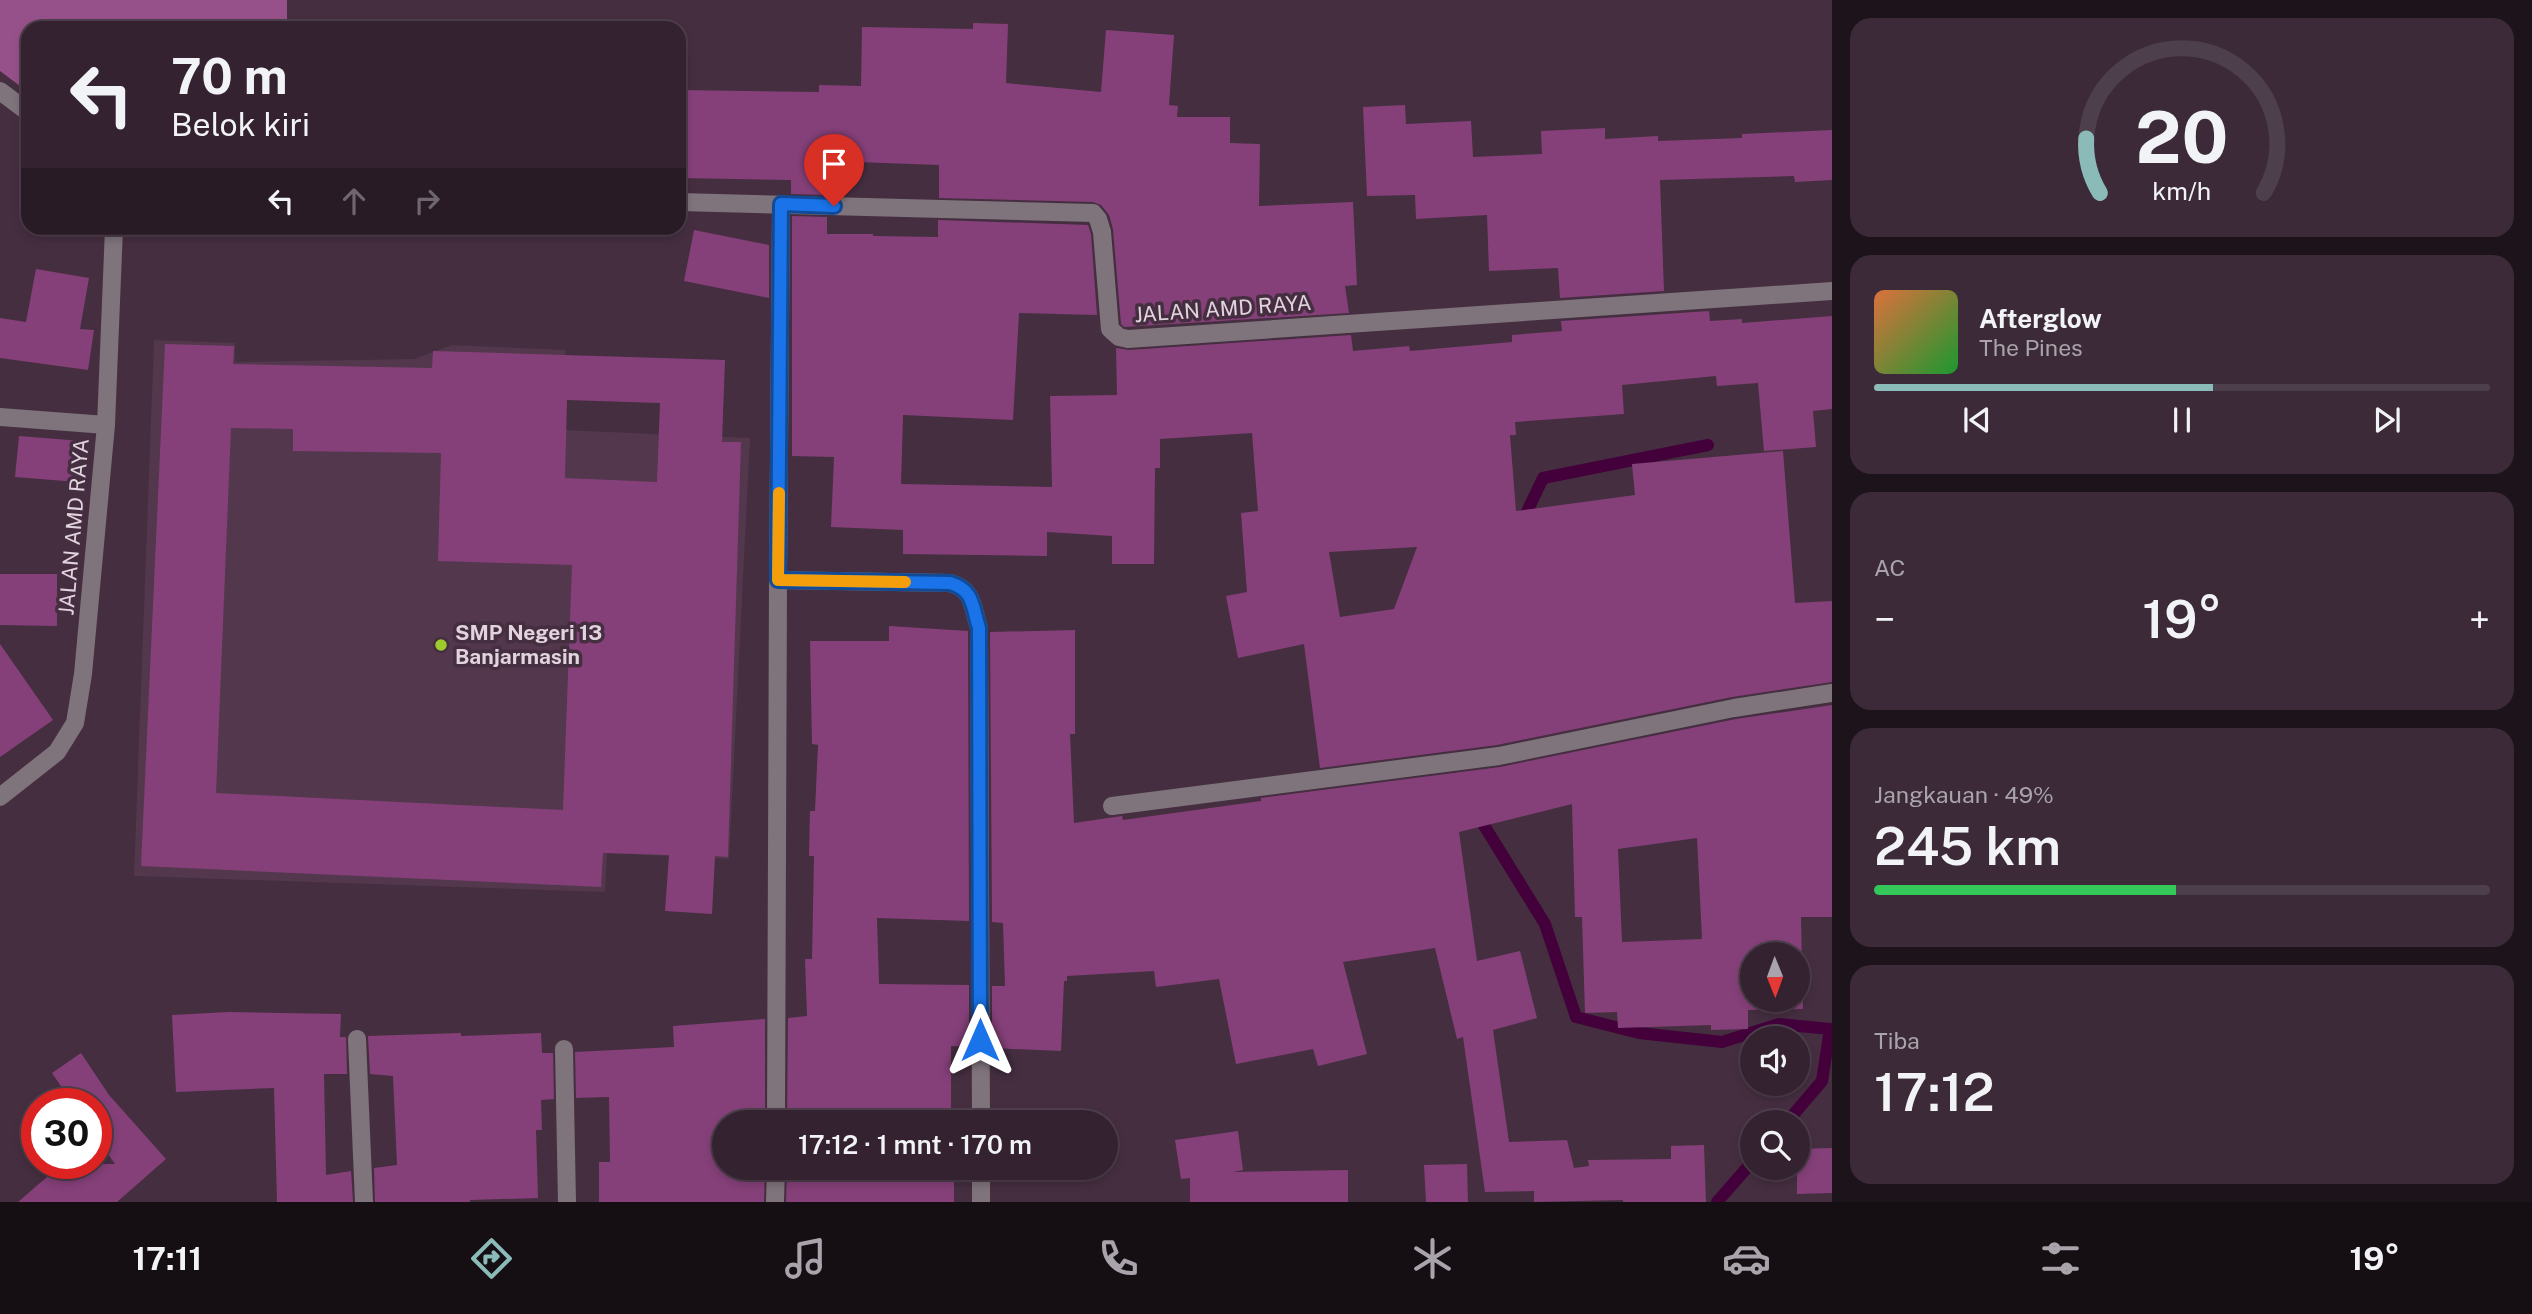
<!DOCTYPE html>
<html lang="id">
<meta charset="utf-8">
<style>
body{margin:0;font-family:"Public Sans",sans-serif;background:#3c2a38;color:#f1f3f6;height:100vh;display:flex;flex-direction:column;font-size:26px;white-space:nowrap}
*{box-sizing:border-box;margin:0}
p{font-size:23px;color:#a9a4ab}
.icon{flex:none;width:38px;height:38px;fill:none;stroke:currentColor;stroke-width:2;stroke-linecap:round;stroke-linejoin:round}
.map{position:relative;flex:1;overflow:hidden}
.drawer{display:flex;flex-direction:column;gap:18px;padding:18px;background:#1d131a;width:700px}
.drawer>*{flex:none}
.top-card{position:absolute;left:21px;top:21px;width:665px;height:214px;border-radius:21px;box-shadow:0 4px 10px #0003,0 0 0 2px #4e3f4c;background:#342230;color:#f1f3f6;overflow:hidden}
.needle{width:46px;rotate:179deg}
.fabs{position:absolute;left:1740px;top:942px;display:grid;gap:14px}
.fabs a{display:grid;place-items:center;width:70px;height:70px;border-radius:50%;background:#342230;box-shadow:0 4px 10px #0003,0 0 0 2px #4e3f4c;font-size:35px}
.speed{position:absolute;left:21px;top:1088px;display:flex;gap:14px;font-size:35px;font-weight:700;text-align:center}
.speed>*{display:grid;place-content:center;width:91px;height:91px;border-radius:50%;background:#342230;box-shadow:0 4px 10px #0003,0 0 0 2px #4e3f4c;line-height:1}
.speed .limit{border:10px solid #d22;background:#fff;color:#111}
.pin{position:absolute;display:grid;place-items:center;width:60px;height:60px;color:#fff;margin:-72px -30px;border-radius:50% 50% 50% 0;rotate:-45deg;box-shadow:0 0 7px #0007}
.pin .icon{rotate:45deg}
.me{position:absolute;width:77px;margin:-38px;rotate:0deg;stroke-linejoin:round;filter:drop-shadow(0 0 5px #0008)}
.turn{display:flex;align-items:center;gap:24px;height:147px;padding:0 35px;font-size:32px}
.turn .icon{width:91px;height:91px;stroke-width:2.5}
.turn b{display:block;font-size:49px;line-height:60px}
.lanes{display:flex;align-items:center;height:66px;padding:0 35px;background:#0003;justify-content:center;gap:35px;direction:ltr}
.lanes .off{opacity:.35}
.big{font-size:52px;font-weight:600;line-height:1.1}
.drawer .card{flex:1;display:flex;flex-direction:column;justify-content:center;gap:10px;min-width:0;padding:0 24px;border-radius:21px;background:#3c2a38}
.drawer .dial{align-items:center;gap:0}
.dial svg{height:182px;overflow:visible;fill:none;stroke:#4e3f4c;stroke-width:7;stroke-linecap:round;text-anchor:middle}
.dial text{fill:#f1f3f6;stroke:none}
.song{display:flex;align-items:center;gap:21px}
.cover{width:84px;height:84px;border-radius:10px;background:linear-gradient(135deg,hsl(20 70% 55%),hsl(130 70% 35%))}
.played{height:7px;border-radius:4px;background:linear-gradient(90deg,#8bbbb9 55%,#4e3f4c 55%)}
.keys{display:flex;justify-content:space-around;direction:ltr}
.heat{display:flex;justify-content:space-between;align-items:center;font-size:38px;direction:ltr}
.charge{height:10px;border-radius:5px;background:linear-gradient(90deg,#34c759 49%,#4e3f4c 0)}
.trip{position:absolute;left:712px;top:1110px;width:406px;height:70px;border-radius:35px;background:#342230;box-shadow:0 4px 10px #0003,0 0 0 2px #4e3f4c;font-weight:600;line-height:70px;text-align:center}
.menu{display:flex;height:112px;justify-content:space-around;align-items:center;background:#150e13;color:#a9a4ab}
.menu .icon{width:49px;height:49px}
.menu .current{color:#8bbbb9}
.menu b{font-size:32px;color:#f1f3f6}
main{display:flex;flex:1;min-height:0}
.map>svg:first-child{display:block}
</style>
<main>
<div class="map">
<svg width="1832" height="1202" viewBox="0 0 1832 1202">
<rect width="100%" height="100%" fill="#452e40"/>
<path fill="#53374d" d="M154,340L235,343V362L414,359L452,345L565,350L561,430L750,438L729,859L607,853L605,892L134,876Z"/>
<path fill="#97518a" d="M0,0H287V28H28V92L0,71Z"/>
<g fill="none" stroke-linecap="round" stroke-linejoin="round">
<g stroke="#43003b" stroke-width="12">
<path d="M1525,522L1524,518L1543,478L1708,445"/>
<path d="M1477,814L1545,924L1576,1017L1639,1033L1722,1042L1779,1024L1830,1029L1822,1081L1787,1122"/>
<path d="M1717,1202L1752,1162"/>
</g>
</g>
<g fill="#854079" fill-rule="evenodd">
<path d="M973,23L1008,24L1006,83L1101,92L1106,30L1174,35L1169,105L1178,106L1177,117H1230V143L1260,144L1259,206L1353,202L1357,285L1345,286L1349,313L1124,327L1121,324L1113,229L1109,215L1101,205L1093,202L939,198V165L857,162V167H827V195L791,194V180L679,178V90L819,92V85L861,86L862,27L973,29Z"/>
<path d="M1405,105L1406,124L1471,121L1473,157L1542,154L1541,131L1605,128V139L1658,136V141L1742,138V134L1832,130V180L1795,182L1794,176L1660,180L1664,291L1560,298L1558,268L1489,271L1487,215L1416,219L1415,195L1367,196L1363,107Z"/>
<path d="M792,216L827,217V234H873V236L938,237V220L1088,225L1091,234L1097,315L1019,313L1013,420L903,415L901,484L1052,487L1050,396L1117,395L1116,348L1129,350L1351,335L1353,351L1409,346L1410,351L1512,342V335L1562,331L1561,321L1709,311L1710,321L1742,319V323L1832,316V409L1813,411L1816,447L1764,451L1758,383L1717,386L1716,376L1622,385L1624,414L1515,422L1516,435H1510L1516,511L1635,495L1632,464L1783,451L1795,603L1832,601V682L1732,697L1497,745L1320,768L1304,644L1238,658L1226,596L1247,592L1241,513L1258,511L1252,433L1160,439V468H1155L1154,564H1112V536L1047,532V556L903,554V530L831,527L834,457L792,456ZM1417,547L1394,609L1340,617L1329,552Z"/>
<path d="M694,230L769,245V298L684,281Z"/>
<path d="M36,269L89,278L80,329L94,330L88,370L0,358V318L26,322Z"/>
<path d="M165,344L234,346L233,364L432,368L433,351L725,360L722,442H741L728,857L715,856L712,914L665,911L669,855L603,853L601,887L141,866ZM567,400L660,403L657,482L565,478ZM231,428L293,429V451L441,453L438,561L572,565L563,810L216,793Z"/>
<path d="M19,436L81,441L77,482L15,477Z"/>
<path d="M0,574H57V626L0,625Z"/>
<path d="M889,626L968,631L969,921L877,918L879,984L969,985V1047L951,1046V1111H955V1122H787L788,1018L807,1016L805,959H812L814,856H809L810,811H815L818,745L812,744L810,641H889Z"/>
<path d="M1075,630V734H1070L1074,823L1122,816L1123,820L1261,801V798L1500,767L1736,719L1832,705V917H1801L1803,1009L1748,1010V1029L1711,1030V1025L1618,1028L1617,1012L1585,1013L1582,917H1575L1572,804L1459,832L1477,961L1520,951L1537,1018L1493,1030L1509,1142L1567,1140L1574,1168L1589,1166L1588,1160L1671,1159V1146L1704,1145L1706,1202H1623V1200L1534,1202V1191L1485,1192L1463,1037L1457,1039L1435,948L1343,962L1367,1054L1318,1066L1313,1049L1236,1064L1219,979L1156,987L1154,971L1067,976V981H1064L1061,1051L992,1048V986H1005L1003,923L992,922L990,632ZM1697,838L1702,939L1622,942L1618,849ZM1752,954H1797V999H1752Z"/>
<path d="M0,644L53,720L0,757Z"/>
<path d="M229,1012L341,1014L340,1037H346L347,1074H324L326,1175L351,1171L353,1202H277L274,1088L176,1092L172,1015Z"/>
<path d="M765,1019V1122H724V1167H765L764,1202H599V1162H610L609,1097L576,1098L575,1052L674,1047L673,1026Z"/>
<path d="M461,1033V1036L541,1033L542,1053H553L554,1099L541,1100L542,1130H536L538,1198L470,1200V1202H375L374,1168L397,1165L393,1076L370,1074L368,1036Z"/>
<path d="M81,1053L109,1095L166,1159L117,1202H18L62,1164H115L96,1137V1104H73L52,1073Z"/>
<path d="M1238,1131L1243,1170L1233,1172L1348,1170V1202H1190V1178L1181,1179L1175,1140Z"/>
<path d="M1832,1148V1193L1797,1194V1149Z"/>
<path d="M1467,1164L1468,1202H1426L1424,1165Z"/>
<path d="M787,1167H954V1202H786Z"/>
</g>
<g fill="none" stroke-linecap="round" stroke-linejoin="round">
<g stroke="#7f737c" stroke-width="18">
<path d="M0,91L28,112"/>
<path d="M679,202L1093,213L1098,219L1102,232L1110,329L1119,337L1128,339L1832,291"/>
<path d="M781,204L778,580L950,583C974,590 972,606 979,628L981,1122"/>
<path d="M0,417L106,425"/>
<path d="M0,797L57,752L75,723L83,674L106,425L114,228"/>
<path d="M1112,806L1499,756L1734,708L1832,693"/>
<path d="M357,1039L364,1202"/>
<path d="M564,1049L567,1202"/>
<path d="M776,1122L778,580"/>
<path d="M981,1167V1202"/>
<path d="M775,1202L776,1167"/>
</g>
</g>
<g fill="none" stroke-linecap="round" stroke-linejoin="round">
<g stroke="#114b97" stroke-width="18">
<path id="route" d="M834,206L781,204L778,580L950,583C974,590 972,606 979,628L980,1040"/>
</g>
<use href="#route" stroke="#1a73e8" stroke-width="12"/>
<path stroke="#f59e0b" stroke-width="12" d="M779,493L778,580L905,582"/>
</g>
<circle fill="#9fca2d" stroke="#452e40" stroke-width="2.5" cx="441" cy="645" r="7"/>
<g text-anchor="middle" stroke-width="7" stroke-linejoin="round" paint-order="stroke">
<g font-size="21" fill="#e2d4df" stroke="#452e40">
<text transform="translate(1223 309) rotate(-4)" y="7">JALAN AMD RAYA</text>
<text transform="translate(74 527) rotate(-85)" y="7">JALAN AMD RAYA</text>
</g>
<g font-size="21" font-weight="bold" fill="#e2d4df" stroke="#452e40" text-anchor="start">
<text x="455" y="640">SMP Negeri 13<tspan x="455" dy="24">Banjarmasin</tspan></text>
</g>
</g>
</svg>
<div class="fabs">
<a><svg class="needle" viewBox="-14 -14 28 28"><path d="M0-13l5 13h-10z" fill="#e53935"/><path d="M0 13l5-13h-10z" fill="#a9a4ab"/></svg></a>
<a><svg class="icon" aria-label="sound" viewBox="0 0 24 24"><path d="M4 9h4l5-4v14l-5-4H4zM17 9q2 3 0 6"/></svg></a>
<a><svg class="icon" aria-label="search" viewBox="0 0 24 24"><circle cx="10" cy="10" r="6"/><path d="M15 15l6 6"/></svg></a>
</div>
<div class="speed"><div class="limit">30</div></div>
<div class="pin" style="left:834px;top:206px;background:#d93025"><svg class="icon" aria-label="arrive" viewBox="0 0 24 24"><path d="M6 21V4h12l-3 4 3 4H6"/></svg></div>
<svg class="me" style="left:980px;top:1040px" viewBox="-20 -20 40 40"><path d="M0-17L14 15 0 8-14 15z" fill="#1a73e8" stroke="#fff" stroke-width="4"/></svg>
<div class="trip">17:12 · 1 mnt · 170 m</div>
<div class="top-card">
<div class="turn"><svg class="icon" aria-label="left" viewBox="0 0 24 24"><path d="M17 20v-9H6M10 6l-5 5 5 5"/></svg><div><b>70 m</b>Belok kiri</div></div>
<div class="lanes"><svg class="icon" aria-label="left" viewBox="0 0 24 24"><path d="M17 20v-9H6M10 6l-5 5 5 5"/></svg><svg class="icon off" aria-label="ahead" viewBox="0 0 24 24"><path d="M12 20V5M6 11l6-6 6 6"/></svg><svg class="icon off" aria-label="right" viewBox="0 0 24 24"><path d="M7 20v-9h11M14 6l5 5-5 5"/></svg></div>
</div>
</div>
<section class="drawer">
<div class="card dial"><svg viewBox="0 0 100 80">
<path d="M14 69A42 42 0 1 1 86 69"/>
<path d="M14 69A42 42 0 0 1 8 45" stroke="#8bbbb9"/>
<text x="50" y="56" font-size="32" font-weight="700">20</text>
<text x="50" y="72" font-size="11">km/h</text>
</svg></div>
<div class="card">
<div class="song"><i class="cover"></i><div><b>Afterglow</b><p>The Pines</p></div></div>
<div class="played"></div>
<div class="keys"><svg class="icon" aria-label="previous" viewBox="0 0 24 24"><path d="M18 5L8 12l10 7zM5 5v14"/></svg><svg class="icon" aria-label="pause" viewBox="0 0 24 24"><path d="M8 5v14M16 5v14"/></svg><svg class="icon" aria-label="next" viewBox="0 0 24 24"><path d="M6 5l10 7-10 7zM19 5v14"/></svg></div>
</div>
<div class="card"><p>AC</p>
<div class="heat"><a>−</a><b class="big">19°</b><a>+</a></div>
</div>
<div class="card"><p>Jangkauan · 49%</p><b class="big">245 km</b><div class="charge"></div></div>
<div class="card"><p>Tiba</p><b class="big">17:12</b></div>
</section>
</main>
<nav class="menu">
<b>17:11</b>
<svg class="icon current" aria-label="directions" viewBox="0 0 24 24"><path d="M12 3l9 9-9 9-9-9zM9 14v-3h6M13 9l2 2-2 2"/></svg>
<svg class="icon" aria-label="music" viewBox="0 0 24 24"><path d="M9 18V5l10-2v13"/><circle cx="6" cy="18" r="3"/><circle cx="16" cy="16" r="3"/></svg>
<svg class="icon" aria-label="phone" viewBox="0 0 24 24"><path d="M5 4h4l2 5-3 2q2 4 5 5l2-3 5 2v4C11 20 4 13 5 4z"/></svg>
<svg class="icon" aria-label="climate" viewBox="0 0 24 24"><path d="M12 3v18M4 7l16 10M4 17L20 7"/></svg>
<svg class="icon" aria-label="car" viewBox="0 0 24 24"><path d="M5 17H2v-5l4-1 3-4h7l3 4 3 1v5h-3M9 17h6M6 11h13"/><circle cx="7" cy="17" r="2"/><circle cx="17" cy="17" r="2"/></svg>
<svg class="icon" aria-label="filters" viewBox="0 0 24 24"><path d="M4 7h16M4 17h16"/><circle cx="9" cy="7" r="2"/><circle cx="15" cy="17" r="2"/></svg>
<b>19°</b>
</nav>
